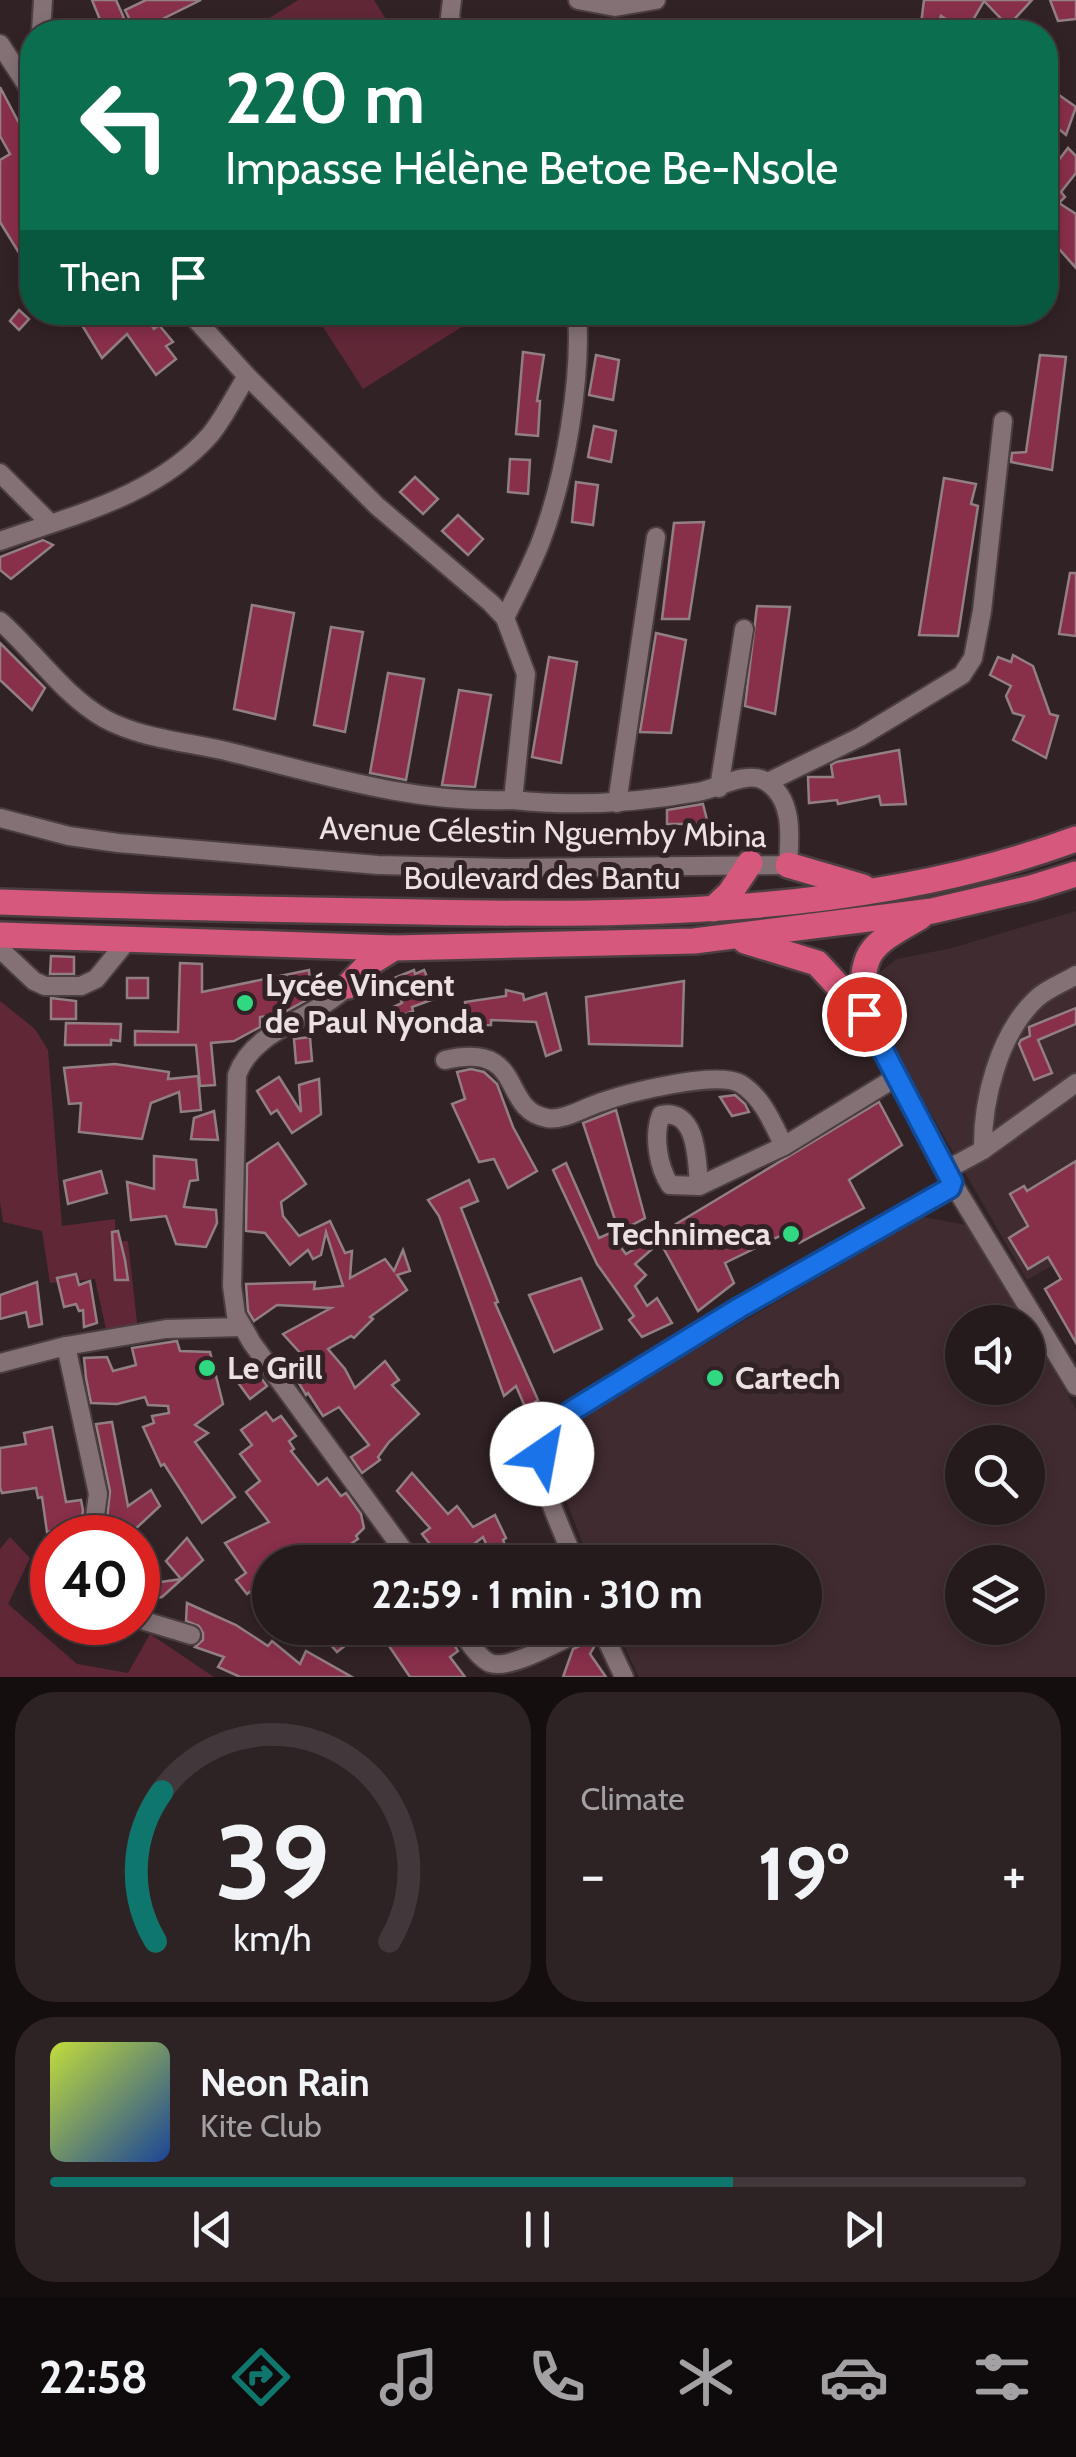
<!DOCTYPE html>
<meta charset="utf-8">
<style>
body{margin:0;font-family:Cabin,sans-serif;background:#2d2325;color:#f1f3f6;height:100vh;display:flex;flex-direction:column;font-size:38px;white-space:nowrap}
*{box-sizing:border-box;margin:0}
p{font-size:32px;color:#a3a1a3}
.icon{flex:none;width:55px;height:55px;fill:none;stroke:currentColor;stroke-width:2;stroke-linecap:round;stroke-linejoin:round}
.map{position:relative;height:1677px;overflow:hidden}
.details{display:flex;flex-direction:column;gap:15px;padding:15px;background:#140e0f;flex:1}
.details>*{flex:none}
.guide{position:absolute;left:20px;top:20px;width:1038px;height:305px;border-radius:40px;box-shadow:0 5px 15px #0003,0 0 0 2px #42383b;background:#0b6e4f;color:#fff;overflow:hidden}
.tools{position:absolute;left:945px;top:1305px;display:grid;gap:20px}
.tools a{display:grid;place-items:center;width:100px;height:100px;border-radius:50%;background:#251a1c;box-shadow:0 5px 15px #0003,0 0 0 2px #42383b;font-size:50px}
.speed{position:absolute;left:30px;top:1515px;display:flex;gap:20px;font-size:50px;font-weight:700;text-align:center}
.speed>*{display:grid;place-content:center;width:130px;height:130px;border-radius:50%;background:#251a1c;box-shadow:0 5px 15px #0003,0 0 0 2px #42383b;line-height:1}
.speed .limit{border:15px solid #d22;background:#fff;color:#111}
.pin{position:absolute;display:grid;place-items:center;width:85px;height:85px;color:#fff;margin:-42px;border:5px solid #fff;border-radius:50%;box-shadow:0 2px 10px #0007}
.me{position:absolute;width:110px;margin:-55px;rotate:33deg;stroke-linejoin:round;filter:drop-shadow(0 0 8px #0008)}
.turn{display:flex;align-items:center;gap:35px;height:210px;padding:0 40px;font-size:45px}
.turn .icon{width:130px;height:130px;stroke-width:2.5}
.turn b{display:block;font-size:70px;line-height:85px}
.then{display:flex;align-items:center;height:95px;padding:0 40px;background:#0003;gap:20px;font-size:38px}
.big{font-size:75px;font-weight:700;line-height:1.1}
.details .widget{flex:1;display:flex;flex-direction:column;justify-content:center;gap:15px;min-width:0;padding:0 35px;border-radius:40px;background:#2d2325}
.details .dial{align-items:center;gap:0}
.dial svg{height:260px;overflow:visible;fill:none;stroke:#42383b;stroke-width:7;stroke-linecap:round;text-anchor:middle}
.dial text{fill:#f1f3f6;stroke:none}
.song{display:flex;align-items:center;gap:30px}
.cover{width:120px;height:120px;border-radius:15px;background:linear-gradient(135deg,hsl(70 70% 55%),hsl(220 70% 35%))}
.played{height:10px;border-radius:5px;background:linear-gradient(90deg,#0f766e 70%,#42383b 70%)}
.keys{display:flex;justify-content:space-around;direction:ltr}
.heat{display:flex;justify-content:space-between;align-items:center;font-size:55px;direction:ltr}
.details .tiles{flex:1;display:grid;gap:15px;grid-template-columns:1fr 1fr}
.widget:last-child{grid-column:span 2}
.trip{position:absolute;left:252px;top:1545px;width:570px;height:100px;border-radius:50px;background:#251a1c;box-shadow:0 5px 15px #0003,0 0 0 2px #42383b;font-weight:700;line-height:100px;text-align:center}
.tabs{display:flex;height:160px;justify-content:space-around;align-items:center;background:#0f0a0b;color:#a3a1a3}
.tabs .icon{width:70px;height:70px}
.tabs .on{color:#0f766e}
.tabs b{font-size:45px;color:#f1f3f6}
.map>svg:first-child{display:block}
</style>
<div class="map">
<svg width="1076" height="1677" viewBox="0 0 1076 1677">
<rect width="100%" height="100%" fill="#312225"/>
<g fill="#402b30" fill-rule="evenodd">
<path d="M1076,911V1252L1027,1280L882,1029L873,1009V984L879,973L897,959L952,948Z"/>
<path d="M923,1217L967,1225L1025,1322H962V1388H1028V1327L1076,1409V1677H639L615,1628H805V1562H590L556,1474L565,1432L575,1419ZM962,1442H1028V1508H962ZM962,1562H1028V1628H962Z"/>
</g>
<g fill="#602737">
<path d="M298,0H374L394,32H247Z"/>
<path d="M314,313H484L363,389Z"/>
<path d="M0,1001L35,1029L48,1050L62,1226L115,1219L116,1242L128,1241L138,1331L107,1334L95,1279L50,1283L42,1231L3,1222L0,1201Z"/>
<path d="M10,1537L30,1558L8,1604L77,1664L128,1673L150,1634L214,1677H0V1549Z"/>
</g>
<g fill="#882f4a" stroke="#927f83" stroke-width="2.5">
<path d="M92,0H116L124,18L103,27Z"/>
<path d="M146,0H201L136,32L125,10Z"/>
<path d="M924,0H1032L1008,26L984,1L966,32L941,16L935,32H920Z"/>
<path d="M1050,0H1076V19L1058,21Z"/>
<path d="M1045,85L1076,107L1066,135L1054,125L1045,144Z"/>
<path d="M0,87L28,140L32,137V274L0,222V160L10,154L0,136Z"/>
<path d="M1068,148L1076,156V173L1061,192L1065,197L1059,203L1076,214V268L1051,240L1054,236L1045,228L1051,220L1045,215V178Z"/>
<path d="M19,310L29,319L19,330L10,321Z"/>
<path d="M74,312H143L154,329L159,325L173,342L166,346L176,359L156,375L127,334L102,358Z"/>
<path d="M523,352L544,355L537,401H540L538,436L516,434Z"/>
<path d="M596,355L619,360L613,400L589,395Z"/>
<path d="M1040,355L1066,357L1052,470L1011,462L1012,453L1026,452Z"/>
<path d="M594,426L616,431L611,462L588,457Z"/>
<path d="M510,459L530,460L528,494L508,492Z"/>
<path d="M415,477L438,499L423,514L400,492Z"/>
<path d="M944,478L976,484L971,504L978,506L958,636L919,635Z"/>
<path d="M576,482L598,485L593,525L572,522Z"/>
<path d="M458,515L483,539L468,555L442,531Z"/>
<path d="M704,522L689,619H662L674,523Z"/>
<path d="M43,540L53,545L11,579L0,570V557Z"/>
<path d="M1070,573H1076V636L1059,634Z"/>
<path d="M252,605L294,613L275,719L234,709Z"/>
<path d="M757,606L790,607L775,714L745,706Z"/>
<path d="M331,627L363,632L345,732L314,725Z"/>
<path d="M656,633L686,640L671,733L640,732Z"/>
<path d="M0,643L45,688L32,710L0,680Z"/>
<path d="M1013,655L1033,666L1050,714L1058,716L1046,758L1013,740L1024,716L1013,713L1006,696L1011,686L990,675L998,657L1011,662Z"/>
<path d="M549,657L577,662L561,763L532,757Z"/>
<path d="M388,673L424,679L406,780L370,773Z"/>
<path d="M459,690L491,695L475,787L442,785Z"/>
<path d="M899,750L906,804L881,805L879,796L838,804L837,800L809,803L808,777H833L831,765L836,762Z"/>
<path d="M703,804L708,824H667V810Z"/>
<path d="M51,956L74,957V974H50Z"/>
<path d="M180,963L202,964V992L309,970L310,982L319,981V993L281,1014L260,1017V1027L234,1041L211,1043L215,1085L200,1086L196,1045H135V1031L178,1032Z"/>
<path d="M414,970L415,974L424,970L431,986L448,979L453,992L412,1007L413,1011L389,1021L385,1011L402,1003L392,979Z"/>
<rect x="127" y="978" width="21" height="20"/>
<path d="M684,981L682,1046L589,1044L586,997Z"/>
<path d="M506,990L523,994L524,1000L546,993L561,1050L546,1056L536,1022L491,1020V1025L468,1026L465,1002L506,996Z"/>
<path d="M51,998L76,1001V1019H51Z"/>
<path d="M1076,1008V1024L1038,1040L1052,1073L1034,1080L1019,1044L1021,1040L1030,1036L1029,1027Z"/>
<path d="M66,1023L121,1024L120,1041L111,1040V1045H65Z"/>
<path d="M310,1037L312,1061L296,1063L294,1039Z"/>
<path d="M115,1064L169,1072L168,1079L198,1076L201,1110L181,1112L179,1092L151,1103L142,1139L79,1132L81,1103L69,1104L64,1068Z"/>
<path d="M471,1069L484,1072L497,1084L513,1127L537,1171L508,1188L494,1159L479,1162L452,1104L465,1099L457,1072Z"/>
<path d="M279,1077L301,1112L299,1085L319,1079L321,1114L292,1133L277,1110L271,1114L257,1091Z"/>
<path d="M735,1095L745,1104L749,1112L732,1116L720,1097Z"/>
<path d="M879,1102L902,1145L849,1180L864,1208L799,1243L784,1234L725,1263L734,1283L698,1311L660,1242L635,1264L646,1275L635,1286L647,1306L657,1298L672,1323L642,1337L629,1320L634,1316L597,1264L553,1170L566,1163L599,1238L610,1233L626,1254Z"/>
<path d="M616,1110L645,1218L619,1232L583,1123Z"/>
<path d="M214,1111L218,1140L191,1139L194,1118Z"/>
<path d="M278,1143L306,1184L281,1202L283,1216L299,1236L330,1221L345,1253L352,1251L350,1278L385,1259L394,1271L403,1250L410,1271L397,1275L407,1290L370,1317L373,1319L354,1338L351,1336L328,1349L345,1369L355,1388L385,1361L399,1380L392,1385L419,1414L389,1442L378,1457L380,1460L362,1473L351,1457L369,1445L339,1407L323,1416L308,1393L306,1395L297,1380L313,1367L283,1334L331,1308L277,1305L254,1321L248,1311L246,1284L315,1282L314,1289L343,1286L326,1232L321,1255L313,1259L308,1250L290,1265L265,1233L246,1231L247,1164Z"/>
<path d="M154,1156L196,1160L198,1180L190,1181L184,1207L216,1210L217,1223L206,1247L176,1244L166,1216L131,1220L127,1182L154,1189Z"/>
<path d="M1076,1161V1343L1045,1289L1061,1279L1048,1257L1028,1269L1009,1238L1028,1226L1010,1194L1024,1186L1027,1191Z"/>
<path d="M101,1171L107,1193L68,1204L64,1181Z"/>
<path d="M469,1180L478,1201L461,1208L498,1302L495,1303L538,1400L535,1402L543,1416L532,1423L516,1386L504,1396L439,1216L428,1200Z"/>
<path d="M118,1231L125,1260L128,1280H115L112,1232Z"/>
<path d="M76,1274L79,1285L90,1281L97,1323L84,1327L83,1310L79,1311L76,1304L64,1307L57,1278Z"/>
<path d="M581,1278L602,1329L554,1352L529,1295Z"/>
<path d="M37,1282L42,1324L29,1327L26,1312L0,1319V1295Z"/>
<path d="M177,1341L180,1351L210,1352L223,1404L195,1425L208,1433L195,1442L235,1497L202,1523L164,1464L161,1466L143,1427L154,1423L152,1416L169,1413L168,1406L148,1405L145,1397L117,1404L91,1403L86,1378L84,1358L107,1357L113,1371L136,1365L132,1348Z"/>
<path d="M256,1371L267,1386L250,1399L239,1384Z"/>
<path d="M266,1412L273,1421L281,1416L296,1436L289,1441L294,1449L291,1451L318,1485L327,1478L341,1496L346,1493L361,1514L364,1528L356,1536L358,1539L324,1562H312L304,1552L290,1562H270V1577L247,1594L236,1580L246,1573L225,1543L269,1522L246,1492L260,1481L240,1454L252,1445L241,1430Z"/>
<path d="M112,1422L128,1506L151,1490L160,1506L131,1533L132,1538H118L107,1518L110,1491L96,1424Z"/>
<path d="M52,1427L66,1502L81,1500L83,1510L81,1526L75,1527L76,1532L61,1536L62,1529L47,1532L42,1497L38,1498L36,1488L2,1493L0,1488V1448L26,1444L24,1433Z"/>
<path d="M412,1473L448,1514L457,1506L473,1527L495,1515L506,1538L503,1540L512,1562H494L483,1537L451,1562H444L422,1534L430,1528L397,1491Z"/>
<path d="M187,1538L203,1560L162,1597L145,1600L140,1585L181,1579L166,1561Z"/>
<path d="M187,1603L236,1625L268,1646L272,1641L300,1664L306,1651L352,1677H240L218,1667L224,1657L195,1647L203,1640V1633L199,1626L186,1621Z"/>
<path d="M316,1628H349L355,1638L337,1652Z"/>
<path d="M410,1628H420L425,1635L435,1628H443L458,1651L450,1657L465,1677H410L387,1643Z"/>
<path d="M590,1641L594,1647L590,1654L606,1677H563L573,1649Z"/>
</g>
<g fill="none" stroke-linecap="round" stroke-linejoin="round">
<g stroke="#4b3e41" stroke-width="22">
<g id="minor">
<path d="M452,0L450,17L455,32"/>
<path d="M578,0L615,7L656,0"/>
<path d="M41,32L43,0"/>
<path d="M0,44L32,93"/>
<path d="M0,473L50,523"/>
<path d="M0,541C74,515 156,496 210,435C224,418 235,395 247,376"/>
<path d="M505,618C517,593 531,567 541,541C565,478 582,379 577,312"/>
<path d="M0,621C35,652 64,696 105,719C142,739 189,742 230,752C324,775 415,804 513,800"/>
<path d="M768,782L860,737L962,675L973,658L982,611L1003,421"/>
<path d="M719,788L744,629"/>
<path d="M617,803L656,537"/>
<path d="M0,818L69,836L118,843L378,865L505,868L788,865C790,836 794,798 765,781C748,770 716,789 698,792C636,803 576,807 513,800L526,674L505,618L491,603L377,506L247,376L189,312"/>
<path d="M0,949L34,981L45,986H81L96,979L127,941"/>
<path d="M348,986C314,1020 254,1028 237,1075L232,1286L236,1315L252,1343L412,1562"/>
<path d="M864,1014L952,1182L1076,1386"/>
<path d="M445,1060C527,1041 499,1110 547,1118C563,1121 584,1108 599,1103C626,1093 717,1070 741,1084C763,1098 773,1124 784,1146L895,1078"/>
<path d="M983,1150C982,1100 999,1034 1036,999C1046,989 1063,983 1076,975"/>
<path d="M946,1170L983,1150L1076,1083"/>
<path d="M699,1186C697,1162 698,1108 661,1115C653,1135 658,1167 670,1185L699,1186L784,1146"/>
<path d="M66,1346L98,1494L92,1538"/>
<path d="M0,1363L66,1346L166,1329L242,1327"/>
<path d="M575,1562C564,1533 536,1481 543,1450C547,1434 559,1423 570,1412L739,1308L944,1193L952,1182"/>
<path d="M138,1619L191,1635"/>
<path d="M459,1628C467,1639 477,1657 490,1663C510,1671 567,1637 587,1628"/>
<path d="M601,1628L624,1677"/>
</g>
</g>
<g stroke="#4b3e41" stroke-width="30">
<g id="highway">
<path d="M788,865L863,887"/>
<path d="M0,902C141,907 283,910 424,912C640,916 871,915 1076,839"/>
<path d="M713,909L730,893L750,863"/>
<path d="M0,935L394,948L694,941L932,911L1031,888L1076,874"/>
<path d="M745,941L817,963L864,1014"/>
<path d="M348,986L370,963L394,948"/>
<path d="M864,1014C860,951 867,947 920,917"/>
</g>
</g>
<use href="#minor" stroke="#837175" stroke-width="18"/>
<use href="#highway" stroke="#d6587c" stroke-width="25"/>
</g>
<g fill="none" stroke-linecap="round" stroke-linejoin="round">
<g stroke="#114b97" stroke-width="25">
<path id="route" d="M542,1454L550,1434L570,1412L739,1308L950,1188L952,1182L864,1014"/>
</g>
<use href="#route" stroke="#1a73e8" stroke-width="18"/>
</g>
<g fill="#31d882" stroke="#312225" stroke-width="4">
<circle cx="245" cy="1003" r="10"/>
<circle cx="791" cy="1234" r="10"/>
<circle cx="207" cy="1368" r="10"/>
<circle cx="715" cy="1378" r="10"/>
</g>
<g text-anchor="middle" stroke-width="10" stroke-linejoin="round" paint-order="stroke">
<g font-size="32" fill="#ebe0e2" stroke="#312225">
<text transform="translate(543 832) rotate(1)" y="11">Avenue Célestin Nguemby Mbina</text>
<text x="542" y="889">Boulevard des Bantu</text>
</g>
<g font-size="32" font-weight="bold" fill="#ebe0e2" stroke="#312225" text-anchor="start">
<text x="265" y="996">Lycée Vincent<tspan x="265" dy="37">de Paul Nyonda</tspan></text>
<text x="771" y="1245" text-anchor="end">Technimeca</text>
<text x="227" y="1379">Le Grill</text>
<text x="735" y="1389">Cartech</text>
</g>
</g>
</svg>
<div class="tools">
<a><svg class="icon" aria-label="sound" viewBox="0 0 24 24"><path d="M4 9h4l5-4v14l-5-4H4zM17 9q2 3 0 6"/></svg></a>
<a><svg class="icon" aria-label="search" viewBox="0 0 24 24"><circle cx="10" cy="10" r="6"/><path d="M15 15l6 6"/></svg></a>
<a><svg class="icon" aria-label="layers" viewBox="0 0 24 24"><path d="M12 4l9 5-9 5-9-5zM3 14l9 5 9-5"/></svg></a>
</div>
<div class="speed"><div class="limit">40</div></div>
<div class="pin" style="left:864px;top:1014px;background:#d93025"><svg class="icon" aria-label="arrive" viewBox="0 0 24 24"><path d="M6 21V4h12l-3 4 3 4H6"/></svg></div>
<svg class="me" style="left:542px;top:1454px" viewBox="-20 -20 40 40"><circle r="19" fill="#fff"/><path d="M0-13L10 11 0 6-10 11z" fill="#1a73e8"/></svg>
<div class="trip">22:59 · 1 min · 310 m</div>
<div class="guide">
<div class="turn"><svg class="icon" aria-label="left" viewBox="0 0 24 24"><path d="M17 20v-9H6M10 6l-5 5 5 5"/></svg><div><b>220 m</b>Impasse Hélène Betoe Be-Nsole</div></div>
<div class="then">Then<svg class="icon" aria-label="arrive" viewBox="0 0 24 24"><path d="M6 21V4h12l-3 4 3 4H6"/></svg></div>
</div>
</div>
<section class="details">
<div class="tiles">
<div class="widget dial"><svg viewBox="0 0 100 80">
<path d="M14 69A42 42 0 1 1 86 69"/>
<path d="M14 69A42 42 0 0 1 16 23" stroke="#0f766e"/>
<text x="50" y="56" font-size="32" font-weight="700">39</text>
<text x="50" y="72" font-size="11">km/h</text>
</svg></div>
<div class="widget"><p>Climate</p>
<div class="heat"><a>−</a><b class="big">19°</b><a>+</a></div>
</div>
<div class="widget">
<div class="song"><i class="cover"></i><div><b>Neon Rain</b><p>Kite Club</p></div></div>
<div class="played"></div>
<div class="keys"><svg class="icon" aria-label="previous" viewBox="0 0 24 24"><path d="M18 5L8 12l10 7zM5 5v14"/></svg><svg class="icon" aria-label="pause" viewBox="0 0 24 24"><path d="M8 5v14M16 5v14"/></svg><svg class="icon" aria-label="next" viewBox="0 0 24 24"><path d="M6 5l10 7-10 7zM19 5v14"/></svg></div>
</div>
</div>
</section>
<nav class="tabs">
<b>22:58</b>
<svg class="icon on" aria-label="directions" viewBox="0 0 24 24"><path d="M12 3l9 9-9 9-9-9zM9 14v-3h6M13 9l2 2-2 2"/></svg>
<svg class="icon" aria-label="music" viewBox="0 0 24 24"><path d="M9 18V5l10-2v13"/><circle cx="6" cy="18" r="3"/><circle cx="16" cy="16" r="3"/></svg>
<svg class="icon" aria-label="phone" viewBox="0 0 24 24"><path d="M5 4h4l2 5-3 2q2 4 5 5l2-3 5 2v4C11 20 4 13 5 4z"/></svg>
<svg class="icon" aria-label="climate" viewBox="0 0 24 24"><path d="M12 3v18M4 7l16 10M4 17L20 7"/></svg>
<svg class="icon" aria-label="car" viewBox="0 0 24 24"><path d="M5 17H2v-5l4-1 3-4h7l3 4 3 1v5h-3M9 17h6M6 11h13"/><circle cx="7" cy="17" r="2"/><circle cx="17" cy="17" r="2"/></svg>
<svg class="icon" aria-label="filters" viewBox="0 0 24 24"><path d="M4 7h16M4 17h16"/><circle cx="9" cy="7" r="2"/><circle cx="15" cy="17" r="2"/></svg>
</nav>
